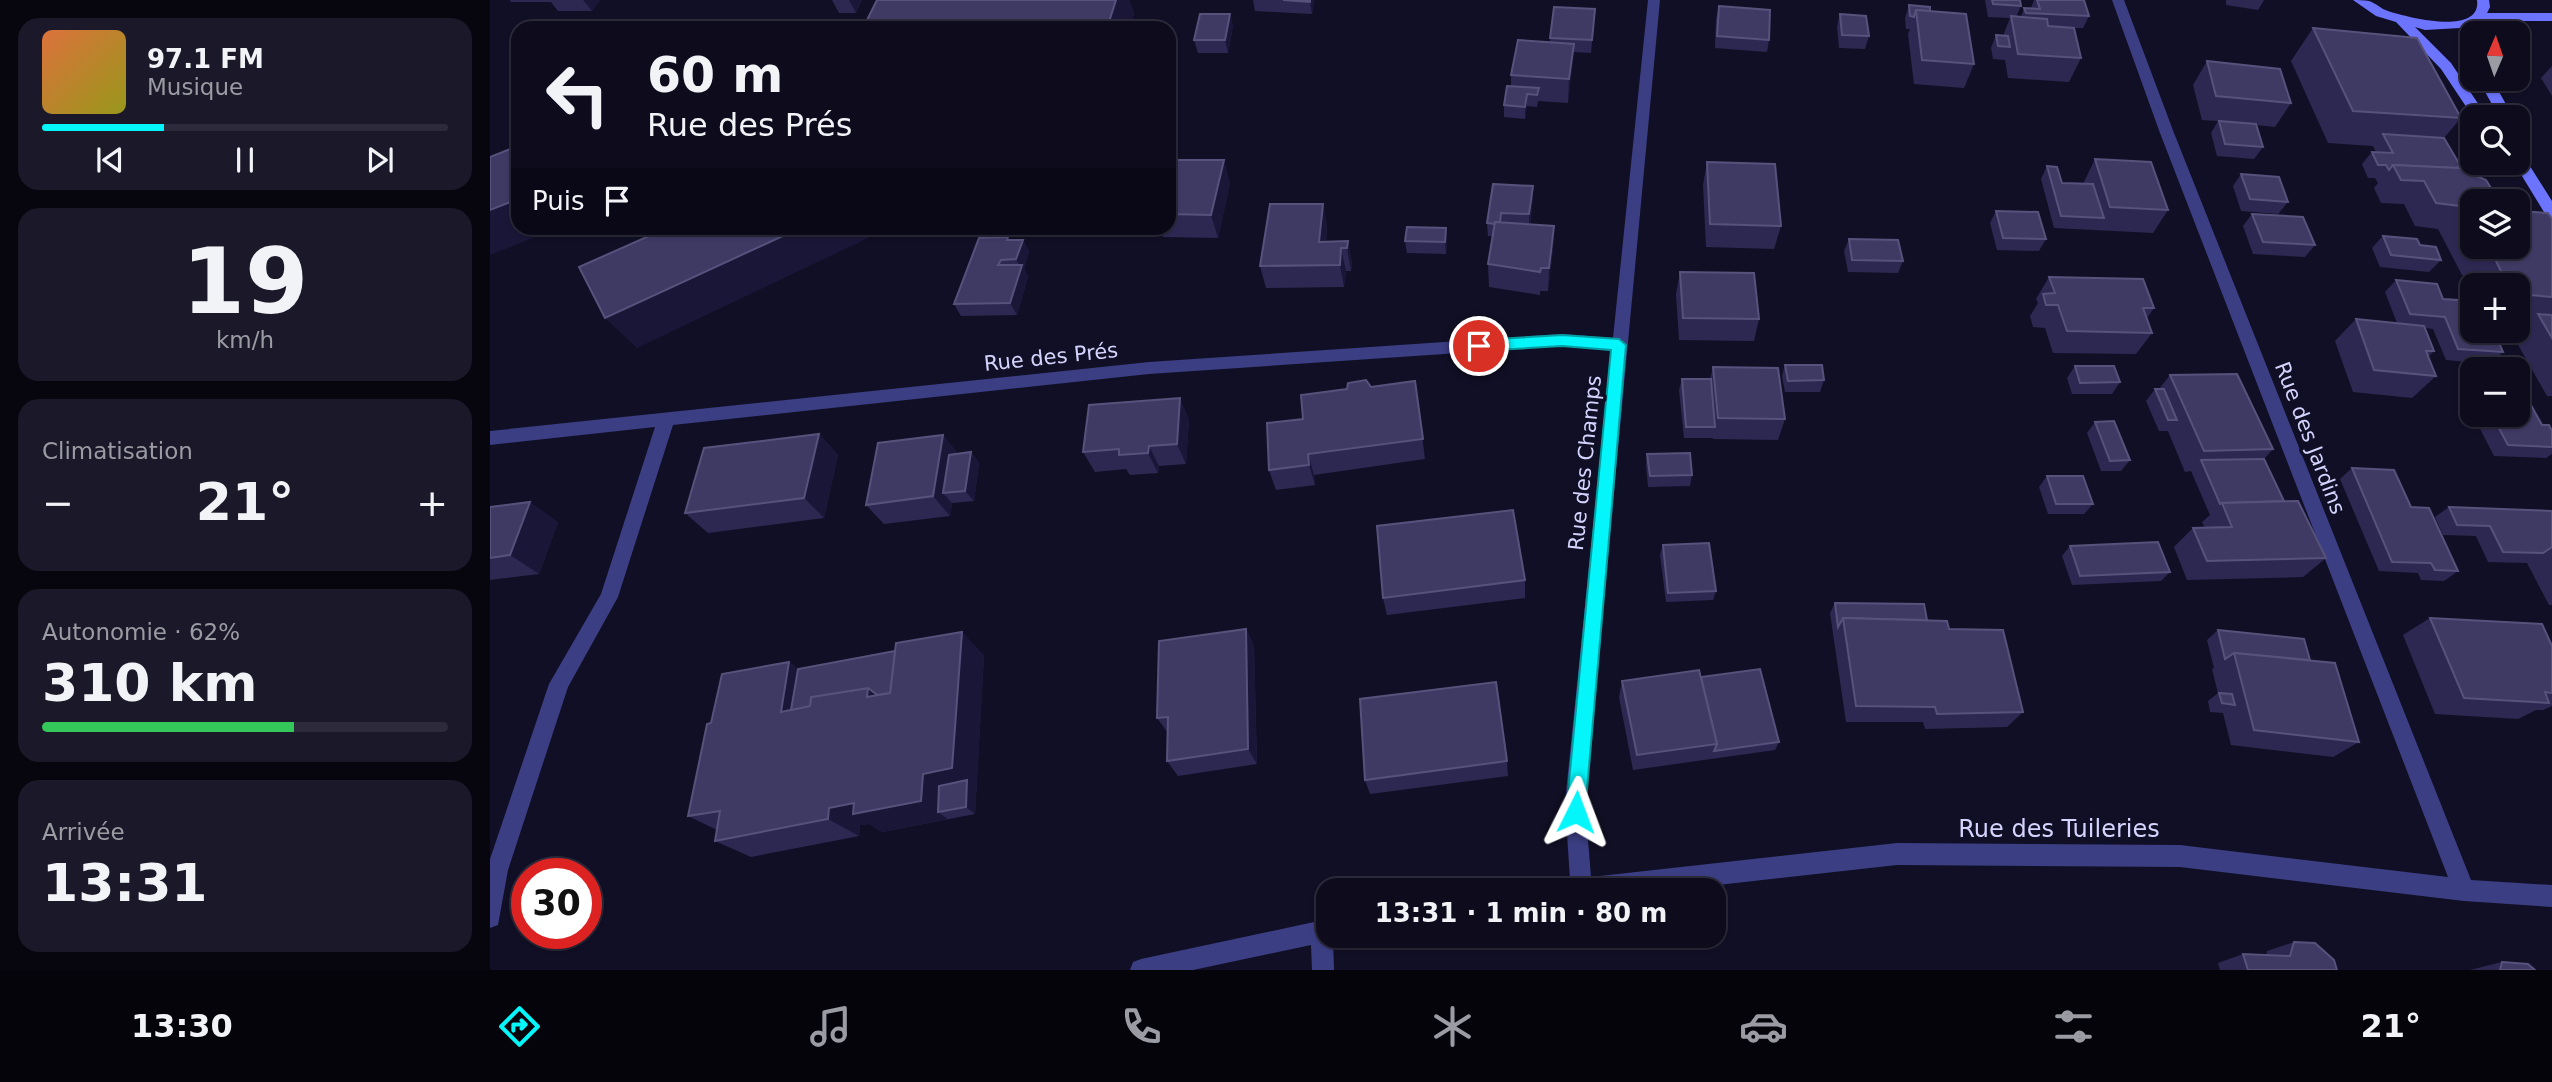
<!DOCTYPE html>
<html lang="fr">
<meta charset="utf-8">
<style>
body{margin:0;font-family:"DejaVu Sans",sans-serif;background:#1b1929;color:#f1f3f6;height:100vh;display:flex;flex-direction:column;font-size:26px;white-space:nowrap}
*{box-sizing:border-box;margin:0}
p{font-size:23px;color:#9a9ba3}
.icon{flex:none;width:38px;height:38px;fill:none;stroke:currentColor;stroke-width:2;stroke-linecap:round;stroke-linejoin:round}
.map{position:relative;flex:1;overflow:hidden}
.sheet{display:flex;flex-direction:column;gap:18px;padding:18px;background:#07060f;width:490px}
.sheet>*{flex:none}
.hud{position:absolute;left:21px;top:21px;width:665px;height:214px;border-radius:21px;box-shadow:0 2px 5px #0004,0 0 0 2px #2d2b3b;background:#0d0b1c;color:#f1f3f6;overflow:hidden}
.needle{width:46px;rotate:2deg}
.buttons{position:absolute;left:1970px;top:21px;display:grid;gap:14px}
.buttons a{display:grid;place-items:center;width:70px;height:70px;border-radius:14px;background:#0d0b1c;box-shadow:0 2px 5px #0004,0 0 0 2px #2d2b3b;font-size:35px}
.speed{position:absolute;left:21px;top:858px;display:flex;gap:14px;font-size:35px;font-weight:700;text-align:center}
.speed>*{display:grid;place-content:center;width:91px;height:91px;border-radius:50%;background:#0d0b1c;box-shadow:0 2px 5px #0004,0 0 0 2px #2d2b3b;line-height:1}
.speed .limit{border:10px solid #d22;background:#fff;color:#111}
.pin{position:absolute;display:grid;place-items:center;width:60px;height:60px;color:#fff;margin:-30px;border:4px solid #fff;border-radius:50%;box-shadow:0 2px 7px #0007}
.me{position:absolute;width:77px;margin:-38px;rotate:3deg;stroke-linejoin:round;filter:drop-shadow(0 0 5px #0008)}
.turn{display:flex;align-items:center;gap:24px;height:147px;padding:0 21px;font-size:32px}
.turn .icon{width:91px;height:91px;stroke-width:2.5}
.turn b{display:block;font-size:49px;line-height:60px}
.then{display:flex;align-items:center;height:66px;padding:0 21px;background:#0003;gap:14px;font-size:26px}
.big{font-size:52px;font-weight:700;line-height:1.1}
.sheet .tile{flex:1;display:flex;flex-direction:column;justify-content:center;gap:10px;min-width:0;padding:0 24px;border-radius:21px;background:#1b1929}
.sheet .dial{align-items:center;gap:0}
.dial b{font-size:91px;line-height:1}
.song{display:flex;align-items:center;gap:21px}
.cover{width:84px;height:84px;border-radius:10px;background:linear-gradient(135deg,hsl(20 70% 55%),hsl(60 70% 35%))}
.played{height:7px;border-radius:4px;background:linear-gradient(90deg,#04f5fa 30%,#2d2b3b 30%)}
.keys{display:flex;justify-content:space-around;direction:ltr}
.heat{display:flex;justify-content:space-between;align-items:center;font-size:38px;direction:ltr}
.charge{height:10px;border-radius:5px;background:linear-gradient(90deg,#34c759 62%,#2d2b3b 0)}
.trip{position:absolute;left:826px;top:878px;width:410px;height:70px;border-radius:21px;background:#0d0b1c;box-shadow:0 2px 5px #0004,0 0 0 2px #2d2b3b;font-weight:700;line-height:70px;text-align:center}
.dock{display:flex;height:112px;justify-content:space-around;align-items:center;background:#05040b;color:#9a9ba3}
.dock .icon{width:49px;height:49px}
.dock .selected{color:#04f5fa}
.dock b{font-size:32px;color:#f1f3f6}
main{display:flex;flex:1;min-height:0}
.map>svg:first-child{display:block}
</style>
<main>
<section class="sheet">
<div class="tile">
<div class="song"><i class="cover"></i><div><b>97.1 FM</b><p>Musique</p></div></div>
<div class="played"></div>
<div class="keys"><svg class="icon" aria-label="previous" viewBox="0 0 24 24"><path d="M18 5L8 12l10 7zM5 5v14"/></svg><svg class="icon" aria-label="pause" viewBox="0 0 24 24"><path d="M8 5v14M16 5v14"/></svg><svg class="icon" aria-label="next" viewBox="0 0 24 24"><path d="M6 5l10 7-10 7zM19 5v14"/></svg></div>
</div>
<div class="tile dial"><b>19</b><p>km/h</p></div>
<div class="tile"><p>Climatisation</p>
<div class="heat"><a>−</a><b class="big">21°</b><a>+</a></div>
</div>
<div class="tile"><p>Autonomie · 62%</p><b class="big">310 km</b><div class="charge"></div></div>
<div class="tile"><p>Arrivée</p><b class="big">13:31</b></div>
</section>
<div class="map">
<svg width="2062" height="970" viewBox="0 0 2062 970">
<rect width="100%" height="100%" fill="#110f25"/>
<g fill="none" stroke-linecap="round" stroke-linejoin="round">
<g fill="#3b3e83" fill-rule="evenodd">
<path d="M1158,0H1170L1095,802L1101,877L1407,843L1690,845L1958,877L1670,133L1622,0H1634L1684,133L1981,880L2062,885V907L1974,901L1690,867L1407,865L1175,891H1065L1068,883L1080,880L1075,802L1121,351L1072,346L659,374L183,425L128,597L78,687L18,870L8,925L0,928V859L59,684L111,594L165,427L0,445V431L659,362L1072,334L1123,338Z"/>
<path d="M838,919V936H846L843,939L844,970H822L821,945L703,970H640L643,962L651,959Z"/>
</g>
<g fill="#6c74fd" fill-rule="evenodd">
<path d="M1863,0C1868,0 1874,0 1879,1C1886,3 1891,9 1898,11C1916,17 1992,37 1987,0H1999L2000,7L1997,13H2062V21H1990L1982,25L1985,33L1983,50L1976,46L1970,28L1935,30L1925,27L1961,63L1997,117H1983L1951,69L1906,22L1886,16Z"/>
<path d="M1988,79H2002L2023,117H2009Z"/>
<path d="M2028,153L2033,155L2062,201V218L2057,217L2024,163H2028Z"/>
</g>
</g>
<g fill="#2d2852">
<path d="M20,0H110L102,11H68L61,2H21Z"/>
<path d="M342,0H372L366,13H349Z"/>
<path d="M387,0H639L644,13L639,28H373Z"/>
<path d="M763,0H824L822,14L765,11Z"/>
<path d="M1495,0H1530L1531,6L1526,17H1531L1534,8H1541L1544,0H1594L1599,16L1593,28H1584L1591,58L1579,82L1518,78L1515,60L1503,59L1501,48L1506,35L1513,36L1520,18L1498,17Z"/>
<path d="M1736,0H1774L1768,10L1736,5Z"/>
<path d="M1419,5L1440,11L1484,64L1474,88L1424,84L1418,34L1420,29H1416L1415,18Z"/>
<path d="M1229,6L1279,40L1277,52L1225,48L1226,19Z"/>
<path d="M1105,9L1101,53L1083,52L1082,68L1078,103L1048,101L1047,107L1037,106L1035,119L1014,117V105L1021,86V75L1060,42V38Z"/>
<path d="M740,14L743,26L738,53H708L704,40Z"/>
<path d="M1350,14L1379,36L1375,49L1349,48L1347,27Z"/>
<path d="M1823,28L1971,118L1954,138L1983,201V247H2028L2062,219V396H2057L2023,336L2041,320L2028,319V285H1983L1979,275H1972L1948,229L1925,226L1914,204L1891,203L1884,188L1888,183L1885,178H1878L1872,164L1882,152H1886L1883,146L1838,143L1801,61Z"/>
<path d="M1717,61L1801,103L1785,127L1766,125L1773,147L1764,159L1727,156L1721,133L1728,121L1712,120L1703,85Z"/>
<path d="M2062,66V96L2051,78Z"/>
<path d="M1605,159L1678,210L1663,233L1564,228L1551,179L1557,166L1572,183L1593,184Z"/>
<path d="M679,160L740,183L728,238L673,237L671,230H626L624,236H603L599,228H679Z"/>
<path d="M1217,162L1291,226L1284,249L1216,247L1213,185Z"/>
<path d="M1751,174L1798,202L1788,214L1751,211L1743,186Z"/>
<path d="M1003,184L1043,198L1040,224L1064,226L1063,249L1058,291H1050V295L999,287L998,264L1003,236H998L997,223Z"/>
<path d="M833,204L837,227L836,242L858,241L862,264L861,271H856L854,287L776,288L770,266Z"/>
<path d="M1506,211L1556,239L1549,251L1507,250L1500,223Z"/>
<path d="M1762,214L1825,245L1815,257L1763,254L1753,226Z"/>
<path d="M956,228L957,240L956,254L917,253L915,241Z"/>
<path d="M1893,236L1930,245L1951,260L1939,272L1890,267L1882,248Z"/>
<path d="M1359,239L1413,261L1408,273L1358,272L1354,251Z"/>
<path d="M519,240H533L539,252L534,268L538,277L527,315L471,316L464,304Z"/>
<path d="M1190,272L1269,319L1264,341L1189,340L1186,294Z"/>
<path d="M1559,277L1664,308L1657,318L1662,333L1646,354L1563,353L1555,328L1543,327L1540,316L1548,303L1546,299Z"/>
<path d="M1906,280L1953,299L2013,352L2000,364L1956,360L1943,329L1935,328L1944,351L1938,357L1946,376L1922,398L1863,392L1845,341L1866,319L1907,323L1895,292Z"/>
<path d="M1295,365L1334,380L1330,392H1295L1292,376Z"/>
<path d="M1585,366L1630,382L1622,394H1582L1577,378Z"/>
<path d="M1223,367L1295,419L1288,440L1223,439V438H1194L1189,390L1192,379H1220Z"/>
<path d="M1680,375L1783,449L1774,459L1794,501L1836,558L1813,577L1697,580L1684,547L1703,528H1715L1712,522L1720,515L1701,471L1695,472L1678,431H1669L1656,401L1665,389H1669Z"/>
<path d="M925,381L935,459L824,475L825,485L786,490L779,470L813,419L881,387Z"/>
<path d="M1983,387V414L1973,395Z"/>
<path d="M1983,415H2028L2052,425L2062,431V454L2056,458L2004,456Z"/>
<path d="M699,419L696,464L669,466L668,473L640,475L636,469L605,472L593,452Z"/>
<path d="M1605,422L1640,460L1631,471H1611L1597,433Z"/>
<path d="M329,434L348,455L334,518L218,533L195,513Z"/>
<path d="M453,435L468,454L481,452L489,463L484,501L462,503L460,516L394,524L376,505Z"/>
<path d="M1157,454L1202,475L1200,486L1158,487L1156,465Z"/>
<path d="M1862,468L1921,507L1968,571L1954,581L1931,580L1928,573L1889,571L1850,479Z"/>
<path d="M1557,476L1603,504L1594,514H1558L1549,487Z"/>
<path d="M0,507L68,522L49,574L0,580Z"/>
<path d="M1959,507L2062,511V605H2059L2037,563L1998,562L1986,536L1953,535L1945,517Z"/>
<path d="M1173,545L1226,591L1223,600L1176,602L1170,555Z"/>
<path d="M1580,546L1680,572L1671,581L1582,585L1572,556Z"/>
<path d="M1035,580V598L897,615L893,598Z"/>
<path d="M1345,603L1437,620L1459,629L1533,712L1517,727L1435,729L1433,722H1356L1340,613Z"/>
<path d="M1940,618L2062,646V706L2053,710H2046L2028,719L1945,714L1913,635Z"/>
<path d="M756,629L764,646L767,764L688,776L677,761L678,733L667,718Z"/>
<path d="M1728,630L1820,660L1869,742L1843,757L1741,745L1733,713L1720,712L1718,701L1728,693L1722,669L1724,668L1717,640Z"/>
<path d="M472,632L494,656L485,814L392,832L379,824L370,825L369,836L261,857L225,841L227,830L198,816L299,662L308,669L405,651Z"/>
<path d="M1211,677L1289,742L1285,750L1143,770L1129,697L1132,681Z"/>
<path d="M1017,761L1018,776L880,794L875,780Z"/>
<path d="M1804,942L1847,970H1730L1728,963L1753,954L1776,955L1777,951Z"/>
<path d="M2012,962L2045,970H1980Z"/>
</g>
<g fill="#1a1638">
<path d="M93,0H110L102,11Z"/>
<path d="M359,0H372L366,13Z"/>
<path d="M626,0H639L644,13L639,28H619L618,25Z"/>
<path d="M820,0H824L822,14L820,2Z"/>
<path d="M740,14L743,26L738,53L735,40Z"/>
<path d="M1084,44L1082,68L1078,103L1079,79Z"/>
<path d="M1037,94V106L1035,119V107Z"/>
<path d="M734,160L740,183L728,238L721,215Z"/>
<path d="M1043,186V198L1039,227V214Z"/>
<path d="M28,199V228H68L0,255V210Z"/>
<path d="M833,204L837,227L833,265L829,242Z"/>
<path d="M1064,226L1063,249L1058,291L1059,268Z"/>
<path d="M310,228H399L147,348L115,318Z"/>
<path d="M620,228H625L626,230L624,236Z"/>
<path d="M956,228L957,240L956,254L955,242Z"/>
<path d="M533,240L539,252L534,268L538,277L527,315L520,303L531,268L526,259Z"/>
<path d="M858,241L862,264L861,271L857,248Z"/>
<path d="M851,248L856,271L854,287L850,265Z"/>
<path d="M690,398L699,419L696,464L687,444Z"/>
<path d="M329,434L348,455L334,518L314,498Z"/>
<path d="M453,435L469,455L453,493L462,503L460,516L443,496Z"/>
<path d="M659,446L669,466L668,473L658,453Z"/>
<path d="M481,452L489,463L484,501L475,491Z"/>
<path d="M818,454L824,475L825,485L819,465Z"/>
<path d="M40,502L68,522L49,574L20,555Z"/>
<path d="M756,629L764,646L767,764L758,749Z"/>
<path d="M472,632L494,656L485,814L476,807L448,812L458,819L392,832L379,824L370,825L369,836L338,819L339,808L433,774Z"/>
<path d="M299,662L330,685L325,713L291,712Z"/>
<path d="M378,688L427,714L377,697Z"/>
</g>
<g fill="#3f3a64" stroke="#56527c" stroke-width="2">
<path d="M387,0H626L618,25L482,24L481,28H373Z"/>
<path d="M793,0H820V2Z"/>
<path d="M1502,0H1530L1531,6L1503,4Z"/>
<path d="M1547,0H1594L1599,16L1536,13L1534,8L1550,9Z"/>
<path d="M1419,5L1440,7V11L1426,10L1424,17L1420,16Z"/>
<path d="M1229,6L1280,10L1279,40L1227,36Z"/>
<path d="M1064,7L1105,9L1102,40L1060,38Z"/>
<path d="M1426,10L1476,14L1484,64L1432,60Z"/>
<path d="M710,14H740L735,40H704Z"/>
<path d="M1350,14L1376,16L1379,36L1352,35Z"/>
<path d="M1521,16L1557,19L1558,26L1584,28L1591,58L1528,54Z"/>
<path d="M1823,28L1927,38L1971,118L1863,111Z"/>
<path d="M1506,35L1518,36L1520,47L1508,46Z"/>
<path d="M1028,40L1084,44L1079,79L1021,75Z"/>
<path d="M1717,61L1790,69L1801,103L1726,96Z"/>
<path d="M1017,86L1049,88L1047,95L1037,94L1035,107L1014,105Z"/>
<path d="M1729,121L1766,124L1773,147L1735,144Z"/>
<path d="M1893,134L1954,138L1970,165L1967,168L1903,165L1899,170L1896,165H1888L1882,152L1903,153Z"/>
<path d="M28,146V199L0,210V157Z"/>
<path d="M1605,159L1661,162L1678,210L1620,207Z"/>
<path d="M679,160H734L721,215L679,214Z"/>
<path d="M1217,162L1285,164L1291,226L1220,224Z"/>
<path d="M1903,165L1969,168L1996,180L2009,201H1983V229L1970,206L1946,203L1934,181L1911,180Z"/>
<path d="M1557,166L1567,167L1572,183L1603,184L1614,218L1571,216Z"/>
<path d="M1751,174L1789,177L1798,202L1760,199Z"/>
<path d="M1003,184L1043,186L1039,214L1011,213L1010,222H1005V224L997,223Z"/>
<path d="M780,204H833L829,242L858,241L857,248H851L850,265L770,266Z"/>
<path d="M1506,211L1548,212L1556,239L1513,238Z"/>
<path d="M2028,211L2058,213L2062,219V297L2028,294V285H2018L2002,253L1995,252L1992,247H2028Z"/>
<path d="M1762,214L1813,217L1825,245L1773,242Z"/>
<path d="M1005,222L1064,226L1059,268H1051L1050,272L998,264Z"/>
<path d="M917,227L956,228L955,242L915,241Z"/>
<path d="M177,228H310L115,318L89,267Z"/>
<path d="M1893,236L1927,239L1930,245L1946,247L1951,260L1901,255Z"/>
<path d="M518,237L517,240H533L526,259L511,260L508,265H532L520,303L464,304L489,238Z"/>
<path d="M1359,239L1408,240L1413,261L1362,260Z"/>
<path d="M1190,272L1264,273L1269,319L1193,318Z"/>
<path d="M1559,277L1653,279L1664,308H1653L1662,333L1577,331L1568,305H1556L1553,294L1565,293Z"/>
<path d="M1906,280L1947,284L1953,299L1983,301V331H2004L2013,352L1968,349L1955,317L1920,314Z"/>
<path d="M2048,314L2062,315V338Z"/>
<path d="M1866,319L1934,326L1944,351H1936L1946,376L1884,370Z"/>
<path d="M1295,365H1332L1334,380L1298,381Z"/>
<path d="M1585,366H1624L1630,382L1590,383Z"/>
<path d="M1223,367L1288,368L1295,419L1228,418Z"/>
<path d="M1747,374L1783,449L1714,451L1680,375Z"/>
<path d="M1192,379H1221L1225,427H1196Z"/>
<path d="M876,380L881,387L925,381L933,439L818,454L819,465L779,470L777,423L813,419L811,395L857,389L858,383Z"/>
<path d="M2028,385H2030L2052,425H2059L2062,431V447L2018,445L2002,415H2028Z"/>
<path d="M1665,389H1674L1687,420H1678Z"/>
<path d="M690,398L687,444L659,446L658,453L629,455V449L593,452L599,405Z"/>
<path d="M1624,421L1640,460L1620,461L1605,422Z"/>
<path d="M329,434L314,498L195,513L214,448Z"/>
<path d="M453,435L443,496L376,505L388,443Z"/>
<path d="M481,452L475,491L453,493L459,455Z"/>
<path d="M1200,453L1202,475L1160,476L1157,454Z"/>
<path d="M1774,459L1794,501L1732,503L1730,504L1711,460Z"/>
<path d="M1862,468L1904,470L1921,507L1939,508L1968,571L1945,570L1941,563L1902,562Z"/>
<path d="M1557,476H1593L1603,504H1566Z"/>
<path d="M1808,501L1836,558L1717,561L1703,528L1742,527L1732,503Z"/>
<path d="M40,502L20,555L0,558V507Z"/>
<path d="M1959,507L2062,511V547L2053,553L2013,552L2000,526L1967,525Z"/>
<path d="M1023,510L1035,580L893,598L887,526Z"/>
<path d="M1668,542L1680,572L1590,576L1580,546Z"/>
<path d="M1219,543L1226,591L1178,593L1173,545Z"/>
<path d="M1345,603L1434,604L1437,620L1353,618L1348,627Z"/>
<path d="M1353,618L1457,621L1459,629L1513,630L1533,712L1447,714L1445,707L1366,706Z"/>
<path d="M1940,618L2052,624L2062,646V693L2055,692L2059,703L1974,698Z"/>
<path d="M756,629L758,749L677,761L678,717L667,718L669,641Z"/>
<path d="M1728,630L1814,639L1820,660L1744,653L1735,659Z"/>
<path d="M472,632L462,768L433,774L431,801L363,814L364,803L339,808L338,819L225,841L230,811L198,816L217,724L221,723L232,674L299,662L291,712L320,706L321,697L378,688L377,697L400,693L406,643Z"/>
<path d="M405,651L400,693L386,695V694L378,688L321,697L320,706L301,710L308,669Z"/>
<path d="M1744,653L1845,663L1869,742L1764,730Z"/>
<path d="M1270,669L1289,742L1224,751L1227,744L1211,677Z"/>
<path d="M1209,670L1227,744L1147,755L1132,681Z"/>
<path d="M1006,682L1017,761L875,780L870,699Z"/>
<path d="M1729,693L1742,694L1745,705L1732,703Z"/>
<path d="M477,780L476,807L448,812L449,786Z"/>
<path d="M1804,942L1825,943L1844,960L1847,970H1758L1753,954L1800,956Z"/>
<path d="M2012,962L2038,964L2045,970H2010Z"/>
</g>
<path fill="#04f5fa" stroke="#039fa2" stroke-width="2" d="M1072,335L1129,339L1136,345L1095,812L1092,818L1086,821L1079,818L1076,812L1121,350L1072,346L989,351L982,346L989,340Z"/>
<g text-anchor="middle" stroke-width="7" stroke-linejoin="round" paint-order="stroke">
<g font-size="21" fill="#d5d4fe" stroke="#110f25">
<text transform="translate(561 357) rotate(-6)" y="7">Rue des Prés</text>
<text transform="translate(1820 438) rotate(69)" y="7">Rue des Jardins</text>
<text transform="translate(1095 463) rotate(-84)" y="7">Rue des Champs</text>
</g>
<g font-size="24" fill="#d5d4fe" stroke="#110f25">
<text x="1569" y="837">Rue des Tuileries</text>
</g>
</g>
</svg>
<div class="buttons">
<a><svg class="needle" viewBox="-14 -14 28 28"><path d="M0-13l5 13h-10z" fill="#e53935"/><path d="M0 13l5-13h-10z" fill="#9a9ba3"/></svg></a>
<a><svg class="icon" aria-label="search" viewBox="0 0 24 24"><circle cx="10" cy="10" r="6"/><path d="M15 15l6 6"/></svg></a>
<a><svg class="icon" aria-label="layers" viewBox="0 0 24 24"><path d="M12 4l9 5-9 5-9-5zM3 14l9 5 9-5"/></svg></a>
<a>+</a>
<a>−</a>
</div>
<div class="speed"><div class="limit">30</div></div>
<div class="pin" style="left:989px;top:346px;background:#d93025"><svg class="icon" aria-label="arrive" viewBox="0 0 24 24"><path d="M6 21V4h12l-3 4 3 4H6"/></svg></div>
<svg class="me" style="left:1086px;top:812px" viewBox="-20 -20 40 40"><path d="M0-17L14 15 0 8-14 15z" fill="#04f5fa" stroke="#fff" stroke-width="4"/></svg>
<div class="trip">13:31 · 1 min · 80 m</div>
<div class="hud">
<div class="turn"><svg class="icon" aria-label="left" viewBox="0 0 24 24"><path d="M17 20v-9H6M10 6l-5 5 5 5"/></svg><div><b>60 m</b>Rue des Prés</div></div>
<div class="then">Puis<svg class="icon" aria-label="arrive" viewBox="0 0 24 24"><path d="M6 21V4h12l-3 4 3 4H6"/></svg></div>
</div>
</div>
</main>
<nav class="dock">
<b>13:30</b>
<svg class="icon selected" aria-label="directions" viewBox="0 0 24 24"><path d="M12 3l9 9-9 9-9-9zM9 14v-3h6M13 9l2 2-2 2"/></svg>
<svg class="icon" aria-label="music" viewBox="0 0 24 24"><path d="M9 18V5l10-2v13"/><circle cx="6" cy="18" r="3"/><circle cx="16" cy="16" r="3"/></svg>
<svg class="icon" aria-label="phone" viewBox="0 0 24 24"><path d="M5 4h4l2 5-3 2q2 4 5 5l2-3 5 2v4C11 20 4 13 5 4z"/></svg>
<svg class="icon" aria-label="climate" viewBox="0 0 24 24"><path d="M12 3v18M4 7l16 10M4 17L20 7"/></svg>
<svg class="icon" aria-label="car" viewBox="0 0 24 24"><path d="M5 17H2v-5l4-1 3-4h7l3 4 3 1v5h-3M9 17h6M6 11h13"/><circle cx="7" cy="17" r="2"/><circle cx="17" cy="17" r="2"/></svg>
<svg class="icon" aria-label="filters" viewBox="0 0 24 24"><path d="M4 7h16M4 17h16"/><circle cx="9" cy="7" r="2"/><circle cx="15" cy="17" r="2"/></svg>
<b>21°</b>
</nav>
